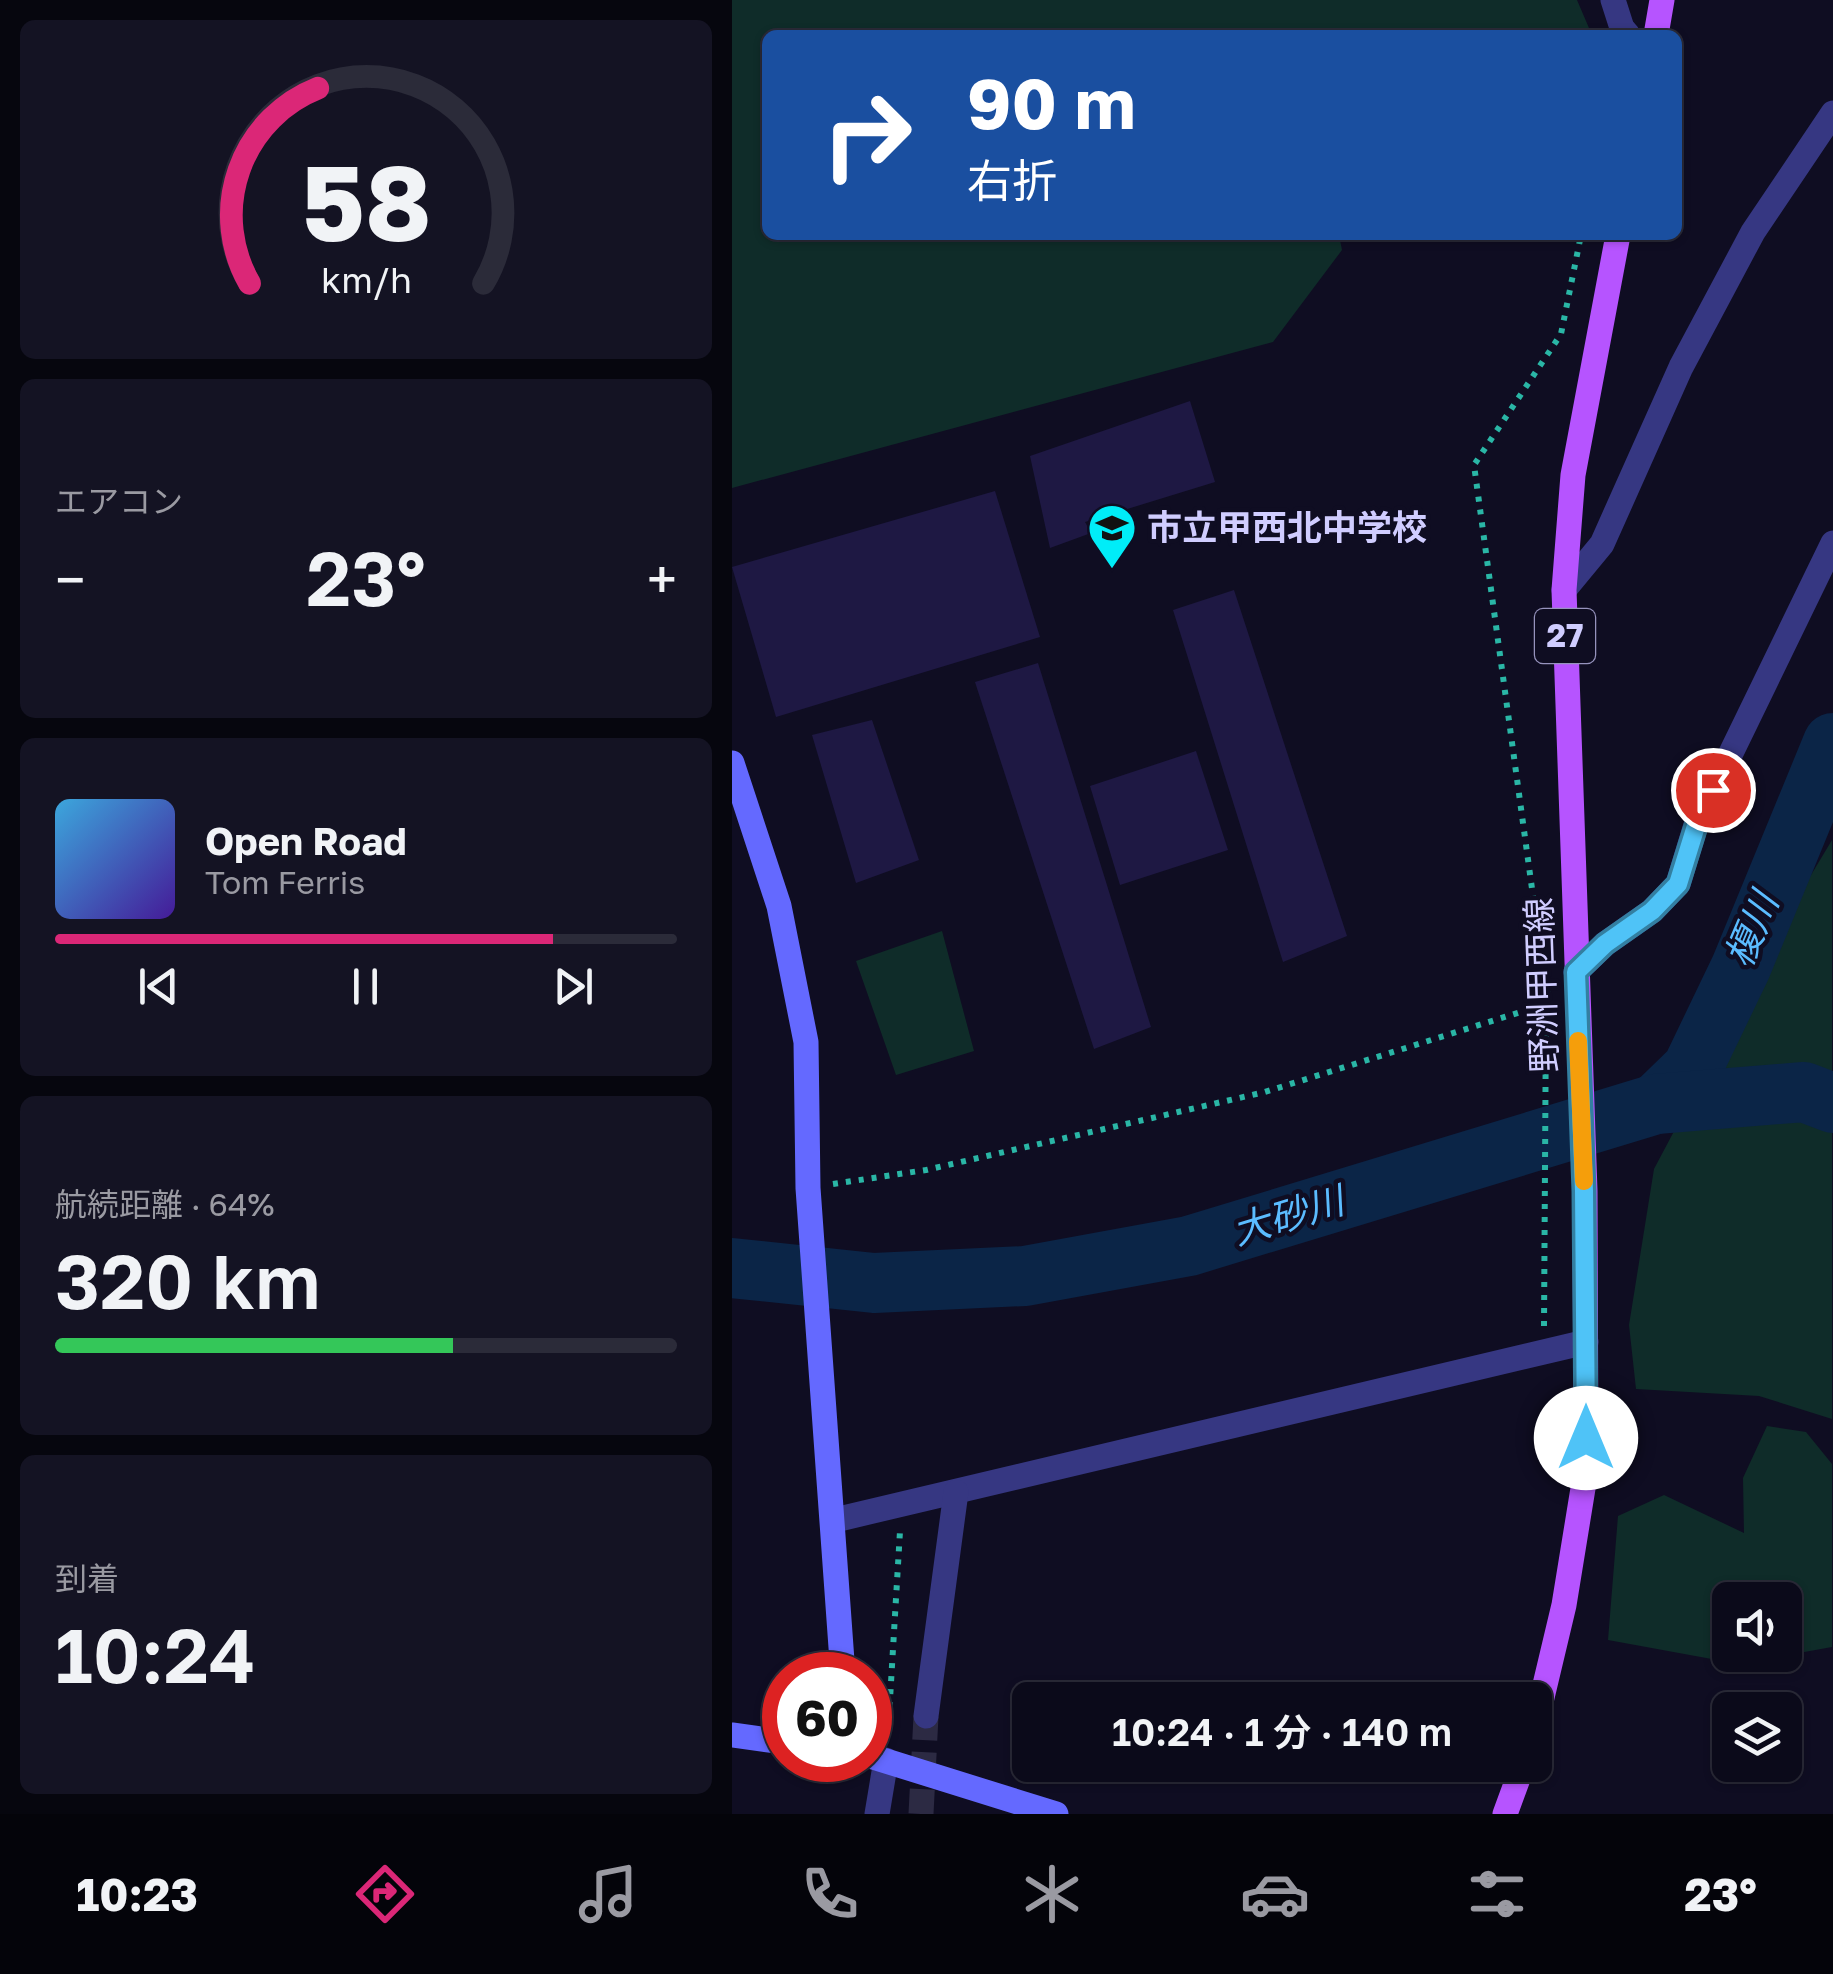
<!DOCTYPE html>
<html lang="ja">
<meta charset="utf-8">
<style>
body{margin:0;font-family:"Golos Text","Noto Sans JP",sans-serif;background:#141323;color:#f1f3f6;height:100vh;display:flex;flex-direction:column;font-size:38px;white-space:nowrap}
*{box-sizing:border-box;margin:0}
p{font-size:32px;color:#9a9aa2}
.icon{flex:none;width:55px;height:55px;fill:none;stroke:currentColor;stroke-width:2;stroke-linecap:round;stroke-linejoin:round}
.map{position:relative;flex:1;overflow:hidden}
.panel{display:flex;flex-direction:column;gap:20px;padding:20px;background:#06060e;width:732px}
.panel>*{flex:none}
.top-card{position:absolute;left:30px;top:30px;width:920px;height:210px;border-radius:15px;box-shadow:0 2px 8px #0004,0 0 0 2px #2b2b39;background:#1a4fa0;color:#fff;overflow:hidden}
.tools{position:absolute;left:980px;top:1582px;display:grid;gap:20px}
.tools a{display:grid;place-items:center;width:90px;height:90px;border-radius:15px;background:#0b0a1a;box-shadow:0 2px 8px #0004,0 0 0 2px #2b2b39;font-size:50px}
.speed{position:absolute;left:30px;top:1652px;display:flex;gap:20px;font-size:50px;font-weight:700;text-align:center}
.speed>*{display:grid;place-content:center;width:130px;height:130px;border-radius:50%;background:#0b0a1a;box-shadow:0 2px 8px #0004,0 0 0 2px #2b2b39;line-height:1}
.speed .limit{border:15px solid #d22;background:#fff;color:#111}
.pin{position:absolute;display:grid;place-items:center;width:85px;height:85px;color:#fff;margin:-42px;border:5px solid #fff;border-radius:50%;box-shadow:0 2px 10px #0007}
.me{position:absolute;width:110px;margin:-55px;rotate:0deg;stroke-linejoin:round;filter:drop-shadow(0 0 8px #0008)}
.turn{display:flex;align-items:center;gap:35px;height:210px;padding:0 40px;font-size:45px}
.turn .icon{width:130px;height:130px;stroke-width:2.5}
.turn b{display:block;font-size:70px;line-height:85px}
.big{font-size:75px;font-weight:600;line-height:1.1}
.panel .tile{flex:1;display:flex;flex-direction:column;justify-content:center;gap:15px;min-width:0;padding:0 35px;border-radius:15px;background:#141323}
.panel .dial{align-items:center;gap:0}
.dial svg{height:260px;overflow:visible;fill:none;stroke:#2b2b39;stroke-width:7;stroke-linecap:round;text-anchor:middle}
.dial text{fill:#f1f3f6;stroke:none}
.song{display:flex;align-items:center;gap:30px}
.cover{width:120px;height:120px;border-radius:15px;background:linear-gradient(135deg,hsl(200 70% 55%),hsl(260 70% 35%))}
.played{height:10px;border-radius:5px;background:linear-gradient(90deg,#db2777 80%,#2b2b39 80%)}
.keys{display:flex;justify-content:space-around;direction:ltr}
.heat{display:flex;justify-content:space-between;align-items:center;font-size:55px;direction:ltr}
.charge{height:15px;border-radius:8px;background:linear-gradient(90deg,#34c759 64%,#2b2b39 0)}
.trip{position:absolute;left:280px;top:1682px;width:540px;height:100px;border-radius:15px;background:#0b0a1a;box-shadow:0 2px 8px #0004,0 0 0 2px #2b2b39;font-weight:600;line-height:100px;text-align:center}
.tab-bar{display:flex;height:160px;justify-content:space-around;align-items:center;background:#04040a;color:#9a9aa2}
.tab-bar .icon{width:70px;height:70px}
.tab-bar .active{color:#db2777}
.tab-bar b{font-size:45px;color:#f1f3f6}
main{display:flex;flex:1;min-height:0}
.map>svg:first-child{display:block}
</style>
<main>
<section class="panel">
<div class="tile dial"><svg viewBox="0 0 100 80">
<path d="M14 69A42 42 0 1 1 86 69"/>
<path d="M14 69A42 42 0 0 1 35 9" stroke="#db2777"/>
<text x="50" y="56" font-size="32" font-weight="700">58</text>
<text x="50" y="72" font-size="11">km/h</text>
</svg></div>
<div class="tile"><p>エアコン</p>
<div class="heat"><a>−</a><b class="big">23°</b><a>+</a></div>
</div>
<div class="tile">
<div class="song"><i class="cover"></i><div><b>Open Road</b><p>Tom Ferris</p></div></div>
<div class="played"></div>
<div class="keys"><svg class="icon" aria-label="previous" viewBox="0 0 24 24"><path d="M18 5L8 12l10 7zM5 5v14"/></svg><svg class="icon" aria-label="pause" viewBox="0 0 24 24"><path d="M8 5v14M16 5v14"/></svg><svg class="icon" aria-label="next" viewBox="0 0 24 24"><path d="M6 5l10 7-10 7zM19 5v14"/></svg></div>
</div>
<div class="tile"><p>航続距離 · 64%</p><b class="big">320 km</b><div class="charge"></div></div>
<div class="tile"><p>到着</p><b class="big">10:24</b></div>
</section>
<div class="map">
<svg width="1101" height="1814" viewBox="0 0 1101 1814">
<rect width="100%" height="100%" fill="#0f0d22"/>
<g fill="#0f2c29" fill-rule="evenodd">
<path d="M0,0H845L860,35H35V235H607L610,250L541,342L0,488Z"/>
<path d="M1100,840V1419L1027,1396L904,1389L897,1325L922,1169L1070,890Z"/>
<path d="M210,931L242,1051L164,1075L124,961Z"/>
<path d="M1035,1426L1074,1432L1100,1464V1647L1007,1664L876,1640L886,1516L932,1495L1012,1533L1011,1478ZM998,1600H1052V1655H998Z"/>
</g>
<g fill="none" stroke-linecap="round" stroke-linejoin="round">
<g stroke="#0b2547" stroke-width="60">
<path d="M924,1104L960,1069L1009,967L1101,743"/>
<path d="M0,1268L142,1283L293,1276L457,1246L924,1104L1072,1092L1101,1103"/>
</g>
</g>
<g fill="#1e1843">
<path d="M458,401L483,482L353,522L359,533L318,548L298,456Z"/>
<path d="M263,491L308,637L44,717L0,567Z"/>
<path d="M502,590L615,936L551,962L441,610Z"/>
<path d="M306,663L419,1027L362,1049L243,682Z"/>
<path d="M140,720L187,860L124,883L80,735Z"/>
<path d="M464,751L496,850L388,885L358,786Z"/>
</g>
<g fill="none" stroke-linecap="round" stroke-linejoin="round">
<path stroke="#2c2a43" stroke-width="25" stroke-dasharray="25 12" stroke-linecap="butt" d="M189,1814L194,1716"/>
<g stroke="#2ab6a6" stroke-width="6" stroke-dasharray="5 8" stroke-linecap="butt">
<path d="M814,991L742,465L829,334L849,235"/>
<path d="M101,1184L194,1170L533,1092L795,1010L819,991"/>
<path d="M812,1326L814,1009"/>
<path d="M156,1733L168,1531"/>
</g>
<g stroke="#363782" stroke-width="25">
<path d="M881,0L890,28L896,35"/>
<path d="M832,590L870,544L949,367L1021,232L1101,113"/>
<path d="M844,972L873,944L920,911L946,884L964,825L1101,543"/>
<path d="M103,1520L854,1342"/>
<path d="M194,1716L224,1492"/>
<path d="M145,1814L154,1760"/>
</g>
<g stroke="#6469ff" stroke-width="25">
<path d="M0,763L47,906L74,1042L76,1188L111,1675"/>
<path d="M0,1735L52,1742"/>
<path d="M138,1756L324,1814"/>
</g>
<g stroke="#b654ff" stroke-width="25">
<path d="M924,35L930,0"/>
<path d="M802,1731L832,1605L854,1470L853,1191L832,590L841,475L886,235"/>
<path d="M773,1814L791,1765"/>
</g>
</g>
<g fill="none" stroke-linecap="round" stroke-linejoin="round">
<g stroke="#337fa1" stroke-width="25">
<path id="route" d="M854,1438L852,1191L844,972L873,944L920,911L946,884L964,826L981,790"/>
</g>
<use href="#route" stroke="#4fc3f7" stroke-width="18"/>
<path stroke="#f59e0b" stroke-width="18" d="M846,1041L852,1181"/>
</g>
<defs>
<g id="school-pin" transform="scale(2.5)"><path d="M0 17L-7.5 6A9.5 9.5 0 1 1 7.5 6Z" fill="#00edf8" stroke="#0f0d22"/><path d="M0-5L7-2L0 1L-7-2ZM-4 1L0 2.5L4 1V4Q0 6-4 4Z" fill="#111"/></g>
</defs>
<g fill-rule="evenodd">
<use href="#school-pin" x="380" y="528"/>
</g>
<g text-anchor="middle" stroke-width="9" stroke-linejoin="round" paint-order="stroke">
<rect fill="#0f0d22" stroke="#9693bd" stroke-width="2.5" x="803" y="609" width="60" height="54" rx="8"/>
<g font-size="32" font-weight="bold" fill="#d0cdff">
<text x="833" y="647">27</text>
</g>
<g font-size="35" font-weight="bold" fill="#d0cdff" stroke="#0f0d22" text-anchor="start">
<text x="415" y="540">市立甲西北中学校</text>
</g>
<g font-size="35" fill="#d0cdff" stroke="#0f0d22">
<text transform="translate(810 985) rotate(-92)" y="12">野洲甲西線</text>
</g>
<g font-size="38" font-style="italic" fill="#5bbcff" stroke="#0f0d22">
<text transform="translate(1020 930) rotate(-67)" y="13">榎川</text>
<text transform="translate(556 1216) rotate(-17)" y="13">大砂川</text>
</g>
</g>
</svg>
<div class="tools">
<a><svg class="icon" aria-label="sound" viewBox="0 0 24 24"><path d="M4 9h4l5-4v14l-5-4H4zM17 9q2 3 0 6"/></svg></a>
<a><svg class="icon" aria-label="layers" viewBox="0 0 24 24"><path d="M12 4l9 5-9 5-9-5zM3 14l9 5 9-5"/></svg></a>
</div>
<div class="speed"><div class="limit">60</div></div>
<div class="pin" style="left:981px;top:790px;background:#d93025"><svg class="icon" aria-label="arrive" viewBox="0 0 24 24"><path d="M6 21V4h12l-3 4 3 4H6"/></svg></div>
<svg class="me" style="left:854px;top:1438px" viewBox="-20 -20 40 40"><circle r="19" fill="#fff"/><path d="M0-13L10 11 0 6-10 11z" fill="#4fc3f7"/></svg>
<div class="trip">10:24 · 1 分 · 140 m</div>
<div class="top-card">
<div class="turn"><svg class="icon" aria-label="right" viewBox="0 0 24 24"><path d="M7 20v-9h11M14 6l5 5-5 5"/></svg><div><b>90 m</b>右折</div></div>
</div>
</div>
</main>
<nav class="tab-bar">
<b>10:23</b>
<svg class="icon active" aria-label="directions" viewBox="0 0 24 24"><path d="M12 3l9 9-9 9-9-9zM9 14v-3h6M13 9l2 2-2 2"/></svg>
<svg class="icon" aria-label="music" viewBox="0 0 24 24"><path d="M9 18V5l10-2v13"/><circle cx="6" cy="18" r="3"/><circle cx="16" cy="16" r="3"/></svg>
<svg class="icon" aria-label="phone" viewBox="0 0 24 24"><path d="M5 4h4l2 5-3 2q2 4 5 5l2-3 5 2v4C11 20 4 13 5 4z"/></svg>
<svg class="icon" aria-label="climate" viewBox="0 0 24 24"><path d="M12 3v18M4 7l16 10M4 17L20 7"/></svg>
<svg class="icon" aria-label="car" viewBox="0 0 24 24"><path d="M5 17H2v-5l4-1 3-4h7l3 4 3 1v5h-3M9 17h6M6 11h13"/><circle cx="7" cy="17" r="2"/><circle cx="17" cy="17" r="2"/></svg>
<svg class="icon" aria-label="filters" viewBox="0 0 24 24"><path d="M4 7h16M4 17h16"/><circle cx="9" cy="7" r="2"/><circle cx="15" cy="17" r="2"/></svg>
<b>23°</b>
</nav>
